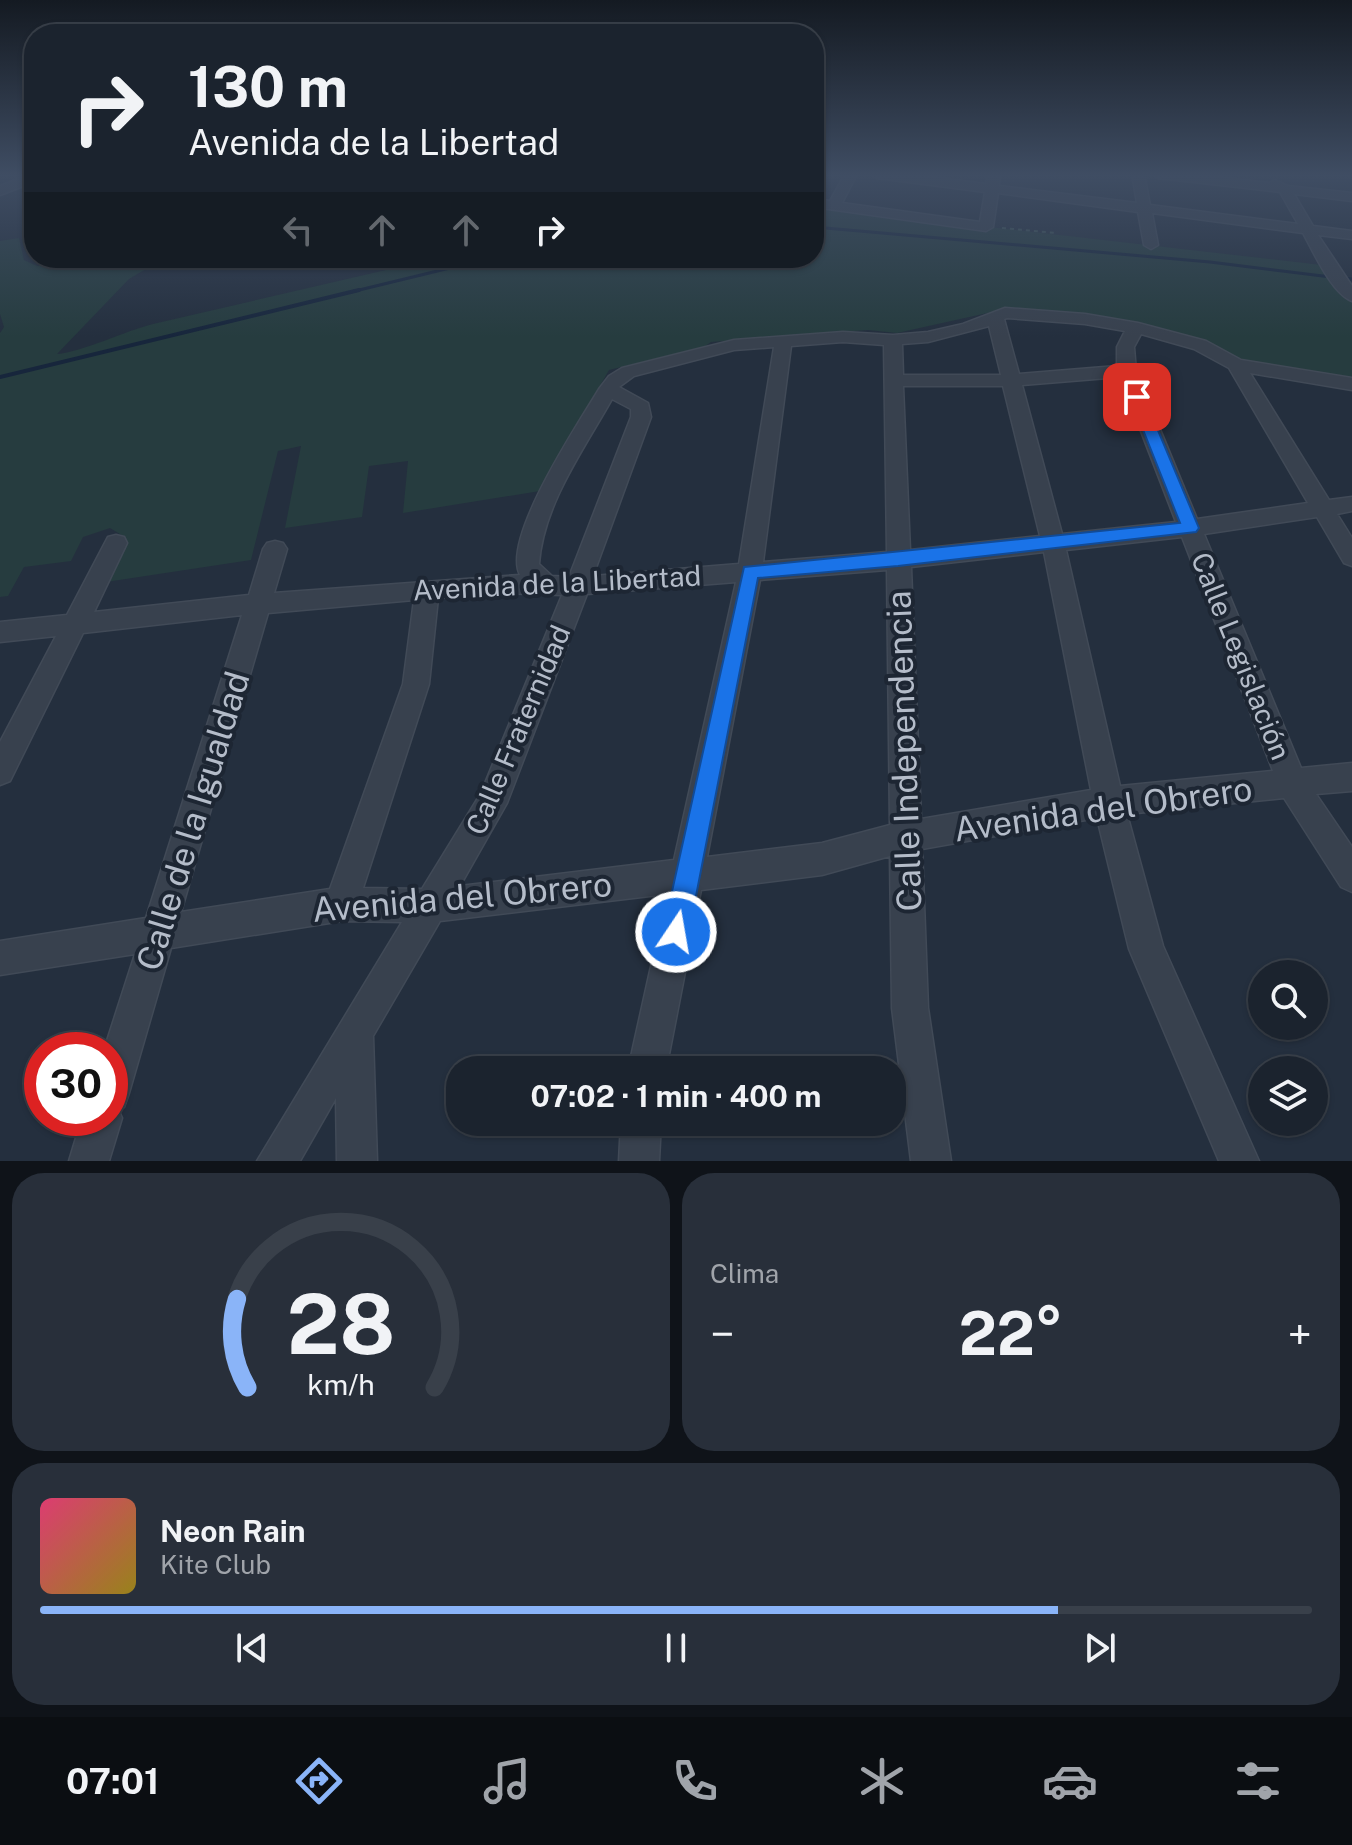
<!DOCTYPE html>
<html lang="es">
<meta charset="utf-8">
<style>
body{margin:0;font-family:"Public Sans",sans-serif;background:#282f3a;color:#f1f3f6;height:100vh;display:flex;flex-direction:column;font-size:30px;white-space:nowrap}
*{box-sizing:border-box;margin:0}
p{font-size:26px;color:#a0a4aa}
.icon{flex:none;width:44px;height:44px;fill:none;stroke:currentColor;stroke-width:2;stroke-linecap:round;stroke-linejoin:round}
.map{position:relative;height:1161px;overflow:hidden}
.sheet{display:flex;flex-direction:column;gap:12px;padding:12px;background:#0f1319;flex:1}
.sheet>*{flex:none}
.hud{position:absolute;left:24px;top:24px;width:800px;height:244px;border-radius:32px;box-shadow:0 2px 6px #0004,0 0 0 2px #39404a;background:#1b232e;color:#f1f3f6;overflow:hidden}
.controls{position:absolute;left:1248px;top:960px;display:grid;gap:16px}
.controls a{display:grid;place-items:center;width:80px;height:80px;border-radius:50%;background:#1b232e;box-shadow:0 2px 6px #0004,0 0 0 2px #39404a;font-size:40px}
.speed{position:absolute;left:24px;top:1032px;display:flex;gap:16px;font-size:40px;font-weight:700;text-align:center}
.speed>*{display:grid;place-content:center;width:104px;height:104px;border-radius:50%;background:#1b232e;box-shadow:0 2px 6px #0004,0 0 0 2px #39404a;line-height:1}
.speed .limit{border:12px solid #d22;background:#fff;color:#111}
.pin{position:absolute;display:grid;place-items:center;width:68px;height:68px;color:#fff;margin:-34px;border-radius:16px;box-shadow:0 4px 12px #0006}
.me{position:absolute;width:88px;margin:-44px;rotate:12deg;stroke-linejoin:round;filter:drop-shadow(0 0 6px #0008)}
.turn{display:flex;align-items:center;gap:28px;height:168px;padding:0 32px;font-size:36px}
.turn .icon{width:104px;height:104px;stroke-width:2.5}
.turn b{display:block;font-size:56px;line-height:68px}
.lanes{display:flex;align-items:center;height:76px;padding:0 32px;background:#0003;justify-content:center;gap:40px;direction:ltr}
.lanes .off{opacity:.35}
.big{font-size:60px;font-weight:700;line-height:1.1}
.sheet .card{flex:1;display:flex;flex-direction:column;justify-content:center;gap:12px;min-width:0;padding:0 28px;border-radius:32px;background:#282f3a}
.sheet .dial{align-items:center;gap:0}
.dial svg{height:208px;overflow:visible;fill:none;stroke:#39404a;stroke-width:7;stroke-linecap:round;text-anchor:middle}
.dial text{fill:#f1f3f6;stroke:none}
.song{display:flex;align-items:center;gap:24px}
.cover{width:96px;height:96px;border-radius:12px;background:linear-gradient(135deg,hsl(340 70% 55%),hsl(50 70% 35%))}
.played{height:8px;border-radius:4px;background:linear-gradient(90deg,#8ab4f8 80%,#39404a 80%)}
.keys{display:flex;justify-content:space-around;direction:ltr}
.heat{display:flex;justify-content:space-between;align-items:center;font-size:44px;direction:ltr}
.sheet .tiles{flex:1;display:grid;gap:12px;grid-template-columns:1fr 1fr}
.card:last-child{grid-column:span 2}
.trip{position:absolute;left:446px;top:1056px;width:460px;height:80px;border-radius:32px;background:#1b232e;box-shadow:0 2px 6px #0004,0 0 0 2px #39404a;font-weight:700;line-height:80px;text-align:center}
.dock{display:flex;height:128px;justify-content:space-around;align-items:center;background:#0b0e12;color:#a0a4aa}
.dock .icon{width:56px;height:56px}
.dock .selected{color:#8ab4f8}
.dock b{font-size:36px;color:#f1f3f6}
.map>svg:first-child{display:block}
</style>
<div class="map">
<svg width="1352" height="1161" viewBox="0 0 1352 1161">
<rect width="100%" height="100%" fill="#242f3e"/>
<path fill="#263c3f" d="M814,207L1322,265L1352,301V377L1247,363L1208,344L1001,310L897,333L868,330L711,342L704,347L609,370L540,491L403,513L408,461L369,466L362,517L285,528L301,446L278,451L251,560L106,582L125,537L110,528L83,537L71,561L24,567L8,596L0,597V333L4,327L0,314V241L19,238L24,260L37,266L53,263L55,258H164L170,263L146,269L129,279L57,354C82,352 125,331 153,324L438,258H814Z"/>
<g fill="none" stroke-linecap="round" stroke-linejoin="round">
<g stroke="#17263c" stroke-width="3">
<path d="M814,227L1210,262L1331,277"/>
<path d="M1340,278L1352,279"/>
<path d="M351,292L491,258"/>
</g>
<path stroke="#17263c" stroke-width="4" d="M0,377L359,290"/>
<g stroke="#414a57" stroke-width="3">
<g id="minor">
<path d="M30,174H34V182L0,195V186Z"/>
<path d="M845,174H857L842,203L980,222L985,192L877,178L871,174H908L986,184L988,174H1000L999,186L1137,203L1132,174H1144L1150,205L1298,224L1280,192L1158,178L1152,174H1191L1269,183L1275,180L1288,186L1352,193V201L1294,194L1313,226L1352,231V239L1318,235L1352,286V301C1332,294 1313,251 1303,233L1152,213L1158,245L1151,249L1144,245L1138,212L998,193L993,227L986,231L814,207V199L830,201Z"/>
<path d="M1005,308L1085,314L1138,323L1206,341L1241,360L1352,378V390L1250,373L1329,500L1352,497V511L1337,514L1352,538V566L1344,563L1317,517L1204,534L1301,768L1352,763V791L1316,794L1352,847V892L1341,887L1284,798L1127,814L1163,946L1259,1161H1219L1129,949L1097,818L922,849L928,1008L951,1161H911L892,1008L890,856L822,875L701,890L666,1070H628L667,894L440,921L373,1036L377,1161H337L336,1098L300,1161H257L402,922L342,921L171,948L129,1093L124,1107L118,1109L122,1118L109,1161H69L82,1118H110V1050H104L135,954L0,975V941L146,918L242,615L83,633L10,781L0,785V742L56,636L0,642V622L67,615L108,537L116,535L124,537L127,543L94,612L249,595L263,549L267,543L275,541L283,543L287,549L274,593L520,575C501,539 578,424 599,389L609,376L622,368L734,340L843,332L893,335L928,332L963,324ZM1007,318L1085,324L1125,331L1117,347V366L1019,374L1004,319ZM989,326L1001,375H903L902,344L928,342ZM1141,334L1194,349L1229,368L1308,503L1197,519L1136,371L1134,347ZM843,342L884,345L887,552L763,562L791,346ZM774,347L739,564L593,576L651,417L648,403L619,387L634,376L734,350ZM1120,377L1176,522L1062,534L1022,385ZM903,386H1003L1040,536L910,550ZM612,399L631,409V417L569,577L552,576L539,564C543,505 584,449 612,399ZM1182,537L1273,771L1120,786L1066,550ZM1044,552L1091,790L921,819L911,567ZM887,570L890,825L822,843L707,857L760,580ZM736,582L674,860L460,886L507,803L587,594ZM502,593L562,595L481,793L422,889L363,888L429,684L438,598ZM414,600L403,684L330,889L181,912L268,613Z"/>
<path d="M621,1122H661L659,1161H619Z"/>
</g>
</g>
<path stroke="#3f5557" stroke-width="2" stroke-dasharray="4 4" stroke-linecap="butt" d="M1002,228L1056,233"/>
<use href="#minor" fill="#38414e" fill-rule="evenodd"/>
</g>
<linearGradient id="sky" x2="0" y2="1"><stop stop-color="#141a22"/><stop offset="0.52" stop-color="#3f4d63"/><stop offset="1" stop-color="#3f4d63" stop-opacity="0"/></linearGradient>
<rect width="1352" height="337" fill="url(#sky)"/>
<path fill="#1a73e8" stroke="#114b97" stroke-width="2" d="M1137,393L1144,397L1199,528L1196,532L898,566L758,578L689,932L685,941L676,945L667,941L663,932L744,567L1180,523L1130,397Z"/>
<g text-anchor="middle" stroke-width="8" stroke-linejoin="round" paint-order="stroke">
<g font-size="28" fill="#b4bcc9" stroke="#1d2633">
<text transform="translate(557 583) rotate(-3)" y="10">Avenida de la Libertad</text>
<text transform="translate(1241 656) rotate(68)" y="10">Calle Legislación</text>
<text transform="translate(518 730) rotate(-67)" y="10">Calle Fraternidad</text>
</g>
<g font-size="34" fill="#b4bcc9" stroke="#1d2633">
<text transform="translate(904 751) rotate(-92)" y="12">Calle Independencia</text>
<text transform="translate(1103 809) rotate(-8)" y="12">Avenida del Obrero</text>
<text transform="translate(193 821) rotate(-73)" y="12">Calle de la Igualdad</text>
<text transform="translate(462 897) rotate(-5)" y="12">Avenida del Obrero</text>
</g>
</g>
</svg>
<div class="controls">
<a><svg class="icon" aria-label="search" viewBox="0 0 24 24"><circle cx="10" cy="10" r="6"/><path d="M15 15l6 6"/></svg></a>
<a><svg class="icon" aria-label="layers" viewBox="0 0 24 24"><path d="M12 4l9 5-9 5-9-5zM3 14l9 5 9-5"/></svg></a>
</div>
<div class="speed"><div class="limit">30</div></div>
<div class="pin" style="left:1137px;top:397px;background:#d93025"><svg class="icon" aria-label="arrive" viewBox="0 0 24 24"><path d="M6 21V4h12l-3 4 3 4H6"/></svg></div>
<svg class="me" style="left:676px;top:932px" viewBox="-20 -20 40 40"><circle r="17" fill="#1a73e8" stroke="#fff" stroke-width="3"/><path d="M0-11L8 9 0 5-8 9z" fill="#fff"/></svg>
<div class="trip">07:02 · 1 min · 400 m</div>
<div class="hud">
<div class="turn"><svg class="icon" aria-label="right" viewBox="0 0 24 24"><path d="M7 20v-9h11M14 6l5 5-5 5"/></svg><div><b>130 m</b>Avenida de la Libertad</div></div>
<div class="lanes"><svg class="icon off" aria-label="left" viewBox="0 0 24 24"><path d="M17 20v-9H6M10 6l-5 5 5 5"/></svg><svg class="icon off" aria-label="ahead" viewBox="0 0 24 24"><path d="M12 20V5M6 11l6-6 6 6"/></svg><svg class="icon off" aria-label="ahead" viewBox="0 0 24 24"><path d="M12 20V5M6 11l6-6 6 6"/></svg><svg class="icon" aria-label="right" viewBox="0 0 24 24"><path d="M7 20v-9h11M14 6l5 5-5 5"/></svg></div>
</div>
</div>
<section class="sheet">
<div class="tiles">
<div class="card dial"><svg viewBox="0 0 100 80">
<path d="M14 69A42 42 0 1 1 86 69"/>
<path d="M14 69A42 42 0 0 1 10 35" stroke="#8ab4f8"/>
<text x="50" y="56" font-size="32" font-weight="700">28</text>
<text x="50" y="72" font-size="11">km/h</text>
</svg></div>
<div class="card"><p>Clima</p>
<div class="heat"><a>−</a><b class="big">22°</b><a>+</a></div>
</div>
<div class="card">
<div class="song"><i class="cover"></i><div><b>Neon Rain</b><p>Kite Club</p></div></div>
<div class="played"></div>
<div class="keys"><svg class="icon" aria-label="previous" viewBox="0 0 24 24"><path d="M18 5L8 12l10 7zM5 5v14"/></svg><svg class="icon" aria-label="pause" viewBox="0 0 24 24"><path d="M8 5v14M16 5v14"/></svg><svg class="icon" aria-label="next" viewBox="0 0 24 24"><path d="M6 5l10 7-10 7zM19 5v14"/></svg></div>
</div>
</div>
</section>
<nav class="dock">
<b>07:01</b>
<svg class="icon selected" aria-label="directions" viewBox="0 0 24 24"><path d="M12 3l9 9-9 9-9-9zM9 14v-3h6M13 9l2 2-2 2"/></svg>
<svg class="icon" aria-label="music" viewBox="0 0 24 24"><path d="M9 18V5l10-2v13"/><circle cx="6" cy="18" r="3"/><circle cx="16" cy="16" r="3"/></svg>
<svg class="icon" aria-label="phone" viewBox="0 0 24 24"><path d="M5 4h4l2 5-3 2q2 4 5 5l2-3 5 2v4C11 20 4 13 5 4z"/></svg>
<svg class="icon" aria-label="climate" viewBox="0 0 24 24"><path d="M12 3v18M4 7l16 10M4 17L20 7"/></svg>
<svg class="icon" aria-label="car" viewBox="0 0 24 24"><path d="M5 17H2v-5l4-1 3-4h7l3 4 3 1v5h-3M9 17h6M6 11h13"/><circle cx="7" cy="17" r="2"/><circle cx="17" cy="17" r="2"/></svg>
<svg class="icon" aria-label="filters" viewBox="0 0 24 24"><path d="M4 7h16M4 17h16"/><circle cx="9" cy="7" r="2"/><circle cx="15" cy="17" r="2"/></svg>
</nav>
